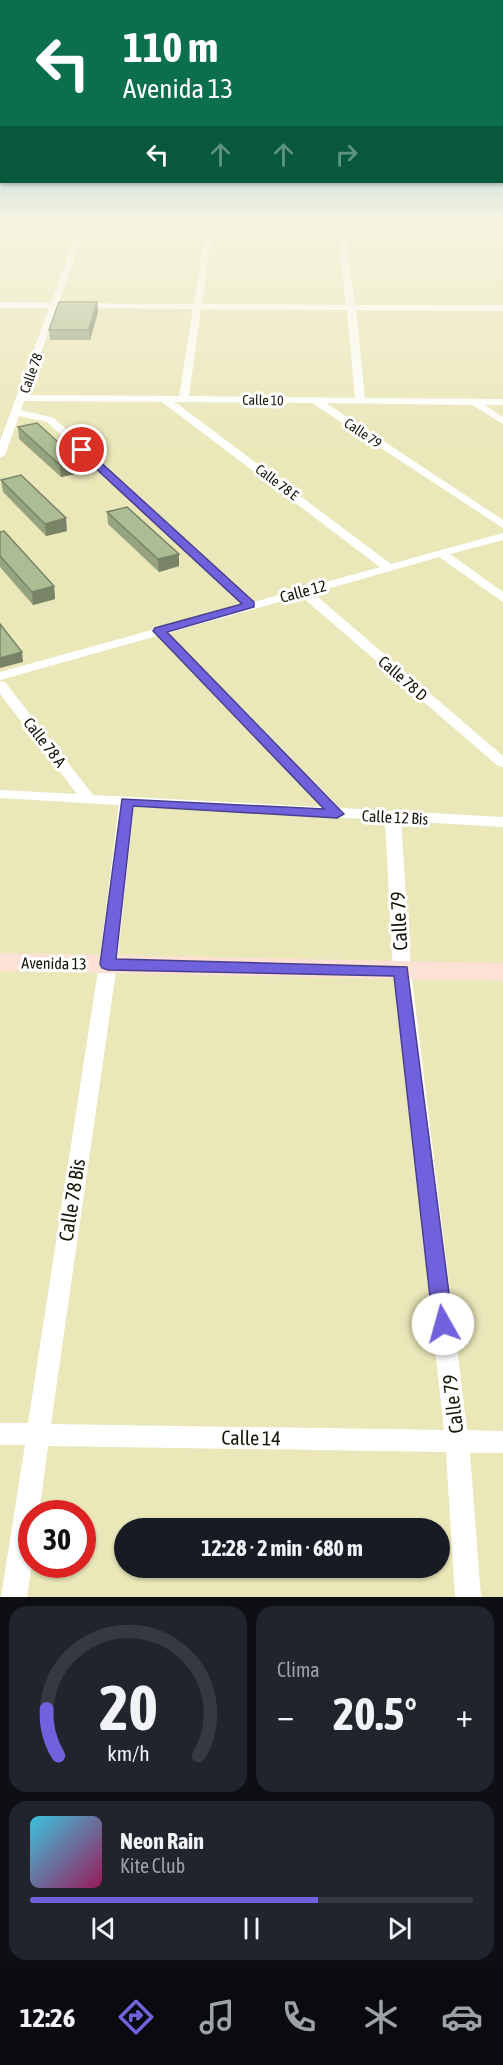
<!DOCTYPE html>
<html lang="es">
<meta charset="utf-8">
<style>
body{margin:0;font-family:"Asap Condensed",sans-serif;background:#20242c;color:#f1f3f6;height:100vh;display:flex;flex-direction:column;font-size:22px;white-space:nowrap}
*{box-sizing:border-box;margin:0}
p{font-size:20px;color:#9ea1a6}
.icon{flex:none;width:33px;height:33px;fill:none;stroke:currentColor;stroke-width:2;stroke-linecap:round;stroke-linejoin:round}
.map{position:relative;height:1597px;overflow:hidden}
.drawer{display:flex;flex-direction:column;gap:9px;padding:9px;background:#0d0f14;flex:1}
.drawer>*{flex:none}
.hud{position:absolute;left:0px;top:0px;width:504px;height:183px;box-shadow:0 2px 4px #0004;background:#0b6e4f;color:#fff;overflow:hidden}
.speed{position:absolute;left:18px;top:1500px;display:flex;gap:12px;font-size:30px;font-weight:700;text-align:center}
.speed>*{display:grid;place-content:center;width:78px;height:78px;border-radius:50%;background:#171b24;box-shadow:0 2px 4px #0004;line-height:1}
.speed .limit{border:9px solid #d22;background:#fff;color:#111}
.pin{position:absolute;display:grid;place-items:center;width:51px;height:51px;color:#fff;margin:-26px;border:3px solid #fff;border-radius:50%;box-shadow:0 2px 6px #0007}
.me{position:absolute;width:66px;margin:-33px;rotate:353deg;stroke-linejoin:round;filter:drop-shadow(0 0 4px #0008)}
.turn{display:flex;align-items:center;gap:21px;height:126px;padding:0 24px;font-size:27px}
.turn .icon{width:78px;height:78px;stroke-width:2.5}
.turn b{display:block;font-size:42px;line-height:51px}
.lanes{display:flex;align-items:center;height:57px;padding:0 24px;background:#0003;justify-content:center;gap:30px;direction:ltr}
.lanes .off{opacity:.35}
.big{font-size:45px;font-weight:700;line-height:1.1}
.drawer .tile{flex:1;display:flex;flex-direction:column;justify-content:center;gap:9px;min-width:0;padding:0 21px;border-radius:18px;background:#20242c}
.drawer .dial{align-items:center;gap:0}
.dial svg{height:156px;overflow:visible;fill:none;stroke:#363941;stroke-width:7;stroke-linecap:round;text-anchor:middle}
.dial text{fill:#f1f3f6;stroke:none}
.song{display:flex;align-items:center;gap:18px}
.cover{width:72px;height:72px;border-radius:9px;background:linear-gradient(135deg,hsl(190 70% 55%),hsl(330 70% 35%))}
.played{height:6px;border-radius:3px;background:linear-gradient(90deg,#7061dc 65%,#363941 65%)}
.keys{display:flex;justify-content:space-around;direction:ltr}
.heat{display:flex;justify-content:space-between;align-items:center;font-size:33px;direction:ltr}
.drawer .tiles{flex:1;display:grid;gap:9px;grid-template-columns:1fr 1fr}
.tile:last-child{grid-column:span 2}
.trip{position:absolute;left:114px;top:1518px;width:336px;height:60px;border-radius:30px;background:#171b24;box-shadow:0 2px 4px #0004;font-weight:700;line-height:60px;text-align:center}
.menu{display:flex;height:96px;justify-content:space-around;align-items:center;background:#090b0e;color:#9ea1a6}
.menu .icon{width:42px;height:42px}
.menu .selected{color:#7061dc}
.menu b{font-size:27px;color:#f1f3f6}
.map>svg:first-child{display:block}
</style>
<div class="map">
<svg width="503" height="1597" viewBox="0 0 503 1597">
<rect width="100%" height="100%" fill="#eae7b9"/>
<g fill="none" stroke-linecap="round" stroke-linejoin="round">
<path fill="#fff" fill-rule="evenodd" d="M80,222H88L84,232L205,233L206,222H214L212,233L337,234L335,222H343L344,234L503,235V239L345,238L355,305H503V311L356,310L365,398L503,399V405H485L503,417V424L472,405L326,403L503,520V528L312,403L175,402L391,564L503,533V540L450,554L503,592V602L439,557L313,593L503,756V767L498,766L301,596L168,633L340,808L503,817V827L401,821L411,971L467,1430L503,1431V1453H470L481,1597H455L446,1452L48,1446L39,1514H32V1564L27,1597H1L25,1445H0V1423H28L99,964L119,805L0,798V790L77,794L0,694V681L5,682L93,795L322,807L157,636L0,680V672L242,605L47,422L19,416L5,455L0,458V441L49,308H0V302L51,303L75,237L0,236V232H77ZM82,237H204L194,304L59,303ZM211,238H338L346,305L202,304ZM57,308L193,309L179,396L26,395ZM201,309L347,310L355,398L189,396ZM24,401L162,402L380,567L254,602L54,418L21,410ZM134,806L385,820L393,971L444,1430L51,1424L117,964Z"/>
<path fill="#fce1d4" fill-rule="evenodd" d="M0,953L503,963V981L0,971Z"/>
</g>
<g fill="#95a37e">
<path d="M97,302L98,312L90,340H50L49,330Z"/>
<path d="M18,427L79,461L80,473L61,477L19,439Z"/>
<path d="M1,480L67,531L46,536L3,492Z"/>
<path d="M107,512L179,554V566L159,572L108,524Z"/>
<path d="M0,532L54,586L55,599L33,605L0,567Z"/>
</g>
<g fill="#798467">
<path d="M97,302L98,312L90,340L89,330Z"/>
<path d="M79,461L80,473L61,477L60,465Z"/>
<path d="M66,518L67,531L46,536L45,524Z"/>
<path d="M179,554V566L159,572L158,559Z"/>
<path d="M54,586L55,599L33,605L32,592Z"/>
<path d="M22,652L23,662L0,668V658Z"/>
</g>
<g fill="#adbd93" stroke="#798467" stroke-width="1.5">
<path d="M59,302H97L89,330H49Z"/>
<path d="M37,423L79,461L60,465L18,427Z"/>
<path d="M21,475L66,518L45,524L1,480Z"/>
<path d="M127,507L179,554L158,559L107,512Z"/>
<path d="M4,531L54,586L32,592L0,556V532Z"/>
<path d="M0,624L22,652L0,658Z"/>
</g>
<linearGradient id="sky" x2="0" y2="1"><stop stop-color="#66b1df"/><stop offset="0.5" stop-color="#f6f4e0"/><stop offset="1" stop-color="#f6f4e0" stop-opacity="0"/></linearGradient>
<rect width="503" height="446" fill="url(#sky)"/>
<path fill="#7061dc" stroke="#493f8f" stroke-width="1.5" d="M78,448H85L254,602V607L167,632L344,814L337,818L133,806L116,959L407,967L453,1324L450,1330L443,1333L436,1330L433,1324L394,976L108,970L102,968L100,964L122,799L324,809L153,631L155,628L242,604L78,452Z"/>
<g text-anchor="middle" stroke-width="6" stroke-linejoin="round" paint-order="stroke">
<g font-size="14" fill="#171505" stroke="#fff">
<text transform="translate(31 373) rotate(-70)" y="5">Calle 78</text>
<text transform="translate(263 400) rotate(1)" y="5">Calle 10</text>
<text transform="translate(363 433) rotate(34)" y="5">Calle 79</text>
<text transform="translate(277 482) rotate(37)" y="5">Calle 78 E</text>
</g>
<g font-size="16" fill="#171505" stroke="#fff">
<text transform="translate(303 591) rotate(-15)" y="6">Calle 12</text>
<text transform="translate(403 678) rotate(41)" y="6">Calle 78 D</text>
<text transform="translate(45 742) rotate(52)" y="6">Calle 78 A</text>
<text transform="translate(395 817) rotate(3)" y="6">Calle 12 Bis</text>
<text transform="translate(54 963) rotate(1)" y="6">Avenida 13</text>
</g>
<g font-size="20" fill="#171505" stroke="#fff">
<text transform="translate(399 921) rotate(-93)" y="7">Calle 79</text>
<text transform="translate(72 1200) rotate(-81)" y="7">Calle 78 Bis</text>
<text transform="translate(453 1404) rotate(-97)" y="7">Calle 79</text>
<text transform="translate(251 1438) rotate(1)" y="7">Calle 14</text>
</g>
</g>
</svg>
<div class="speed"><div class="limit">30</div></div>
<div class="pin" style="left:82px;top:450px;background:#d93025"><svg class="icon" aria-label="arrive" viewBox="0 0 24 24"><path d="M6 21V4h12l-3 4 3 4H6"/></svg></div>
<svg class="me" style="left:443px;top:1324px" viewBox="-20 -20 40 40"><circle r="19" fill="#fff"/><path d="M0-13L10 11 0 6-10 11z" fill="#7061dc"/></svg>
<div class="trip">12:28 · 2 min · 680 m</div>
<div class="hud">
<div class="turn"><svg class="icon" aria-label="left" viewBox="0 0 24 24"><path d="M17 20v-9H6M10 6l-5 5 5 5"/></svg><div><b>110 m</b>Avenida 13</div></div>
<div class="lanes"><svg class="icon" aria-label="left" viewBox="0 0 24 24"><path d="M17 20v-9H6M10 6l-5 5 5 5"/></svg><svg class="icon off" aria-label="ahead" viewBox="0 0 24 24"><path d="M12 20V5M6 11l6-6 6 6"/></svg><svg class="icon off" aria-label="ahead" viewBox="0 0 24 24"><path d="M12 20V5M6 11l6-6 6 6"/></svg><svg class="icon off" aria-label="right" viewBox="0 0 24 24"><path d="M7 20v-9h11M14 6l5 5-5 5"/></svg></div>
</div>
</div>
<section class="drawer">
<div class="tiles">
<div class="tile dial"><svg viewBox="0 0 100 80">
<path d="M14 69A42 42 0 1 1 86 69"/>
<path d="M14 69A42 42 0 0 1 8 45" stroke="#7061dc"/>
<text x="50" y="56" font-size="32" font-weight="700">20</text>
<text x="50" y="72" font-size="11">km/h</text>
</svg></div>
<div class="tile"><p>Clima</p>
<div class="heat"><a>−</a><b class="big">20.5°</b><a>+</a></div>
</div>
<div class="tile">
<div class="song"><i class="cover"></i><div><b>Neon Rain</b><p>Kite Club</p></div></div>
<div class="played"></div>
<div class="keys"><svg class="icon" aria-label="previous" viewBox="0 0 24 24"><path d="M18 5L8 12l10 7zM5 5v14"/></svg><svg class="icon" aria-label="pause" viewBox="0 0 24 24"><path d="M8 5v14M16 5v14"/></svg><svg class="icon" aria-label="next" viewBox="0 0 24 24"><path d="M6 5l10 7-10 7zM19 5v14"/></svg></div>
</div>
</div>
</section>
<nav class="menu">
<b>12:26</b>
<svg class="icon selected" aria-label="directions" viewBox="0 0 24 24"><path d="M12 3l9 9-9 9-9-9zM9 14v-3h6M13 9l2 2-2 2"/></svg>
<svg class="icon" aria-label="music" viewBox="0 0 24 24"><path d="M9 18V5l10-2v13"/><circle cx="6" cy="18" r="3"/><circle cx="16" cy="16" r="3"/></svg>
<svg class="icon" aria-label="phone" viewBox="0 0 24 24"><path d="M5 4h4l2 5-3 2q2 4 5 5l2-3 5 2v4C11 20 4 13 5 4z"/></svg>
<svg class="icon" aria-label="climate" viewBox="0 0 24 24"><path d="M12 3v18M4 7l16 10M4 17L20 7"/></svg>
<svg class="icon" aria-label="car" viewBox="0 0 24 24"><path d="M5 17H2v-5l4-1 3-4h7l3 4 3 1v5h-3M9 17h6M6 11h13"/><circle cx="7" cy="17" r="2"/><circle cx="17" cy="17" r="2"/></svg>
</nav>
